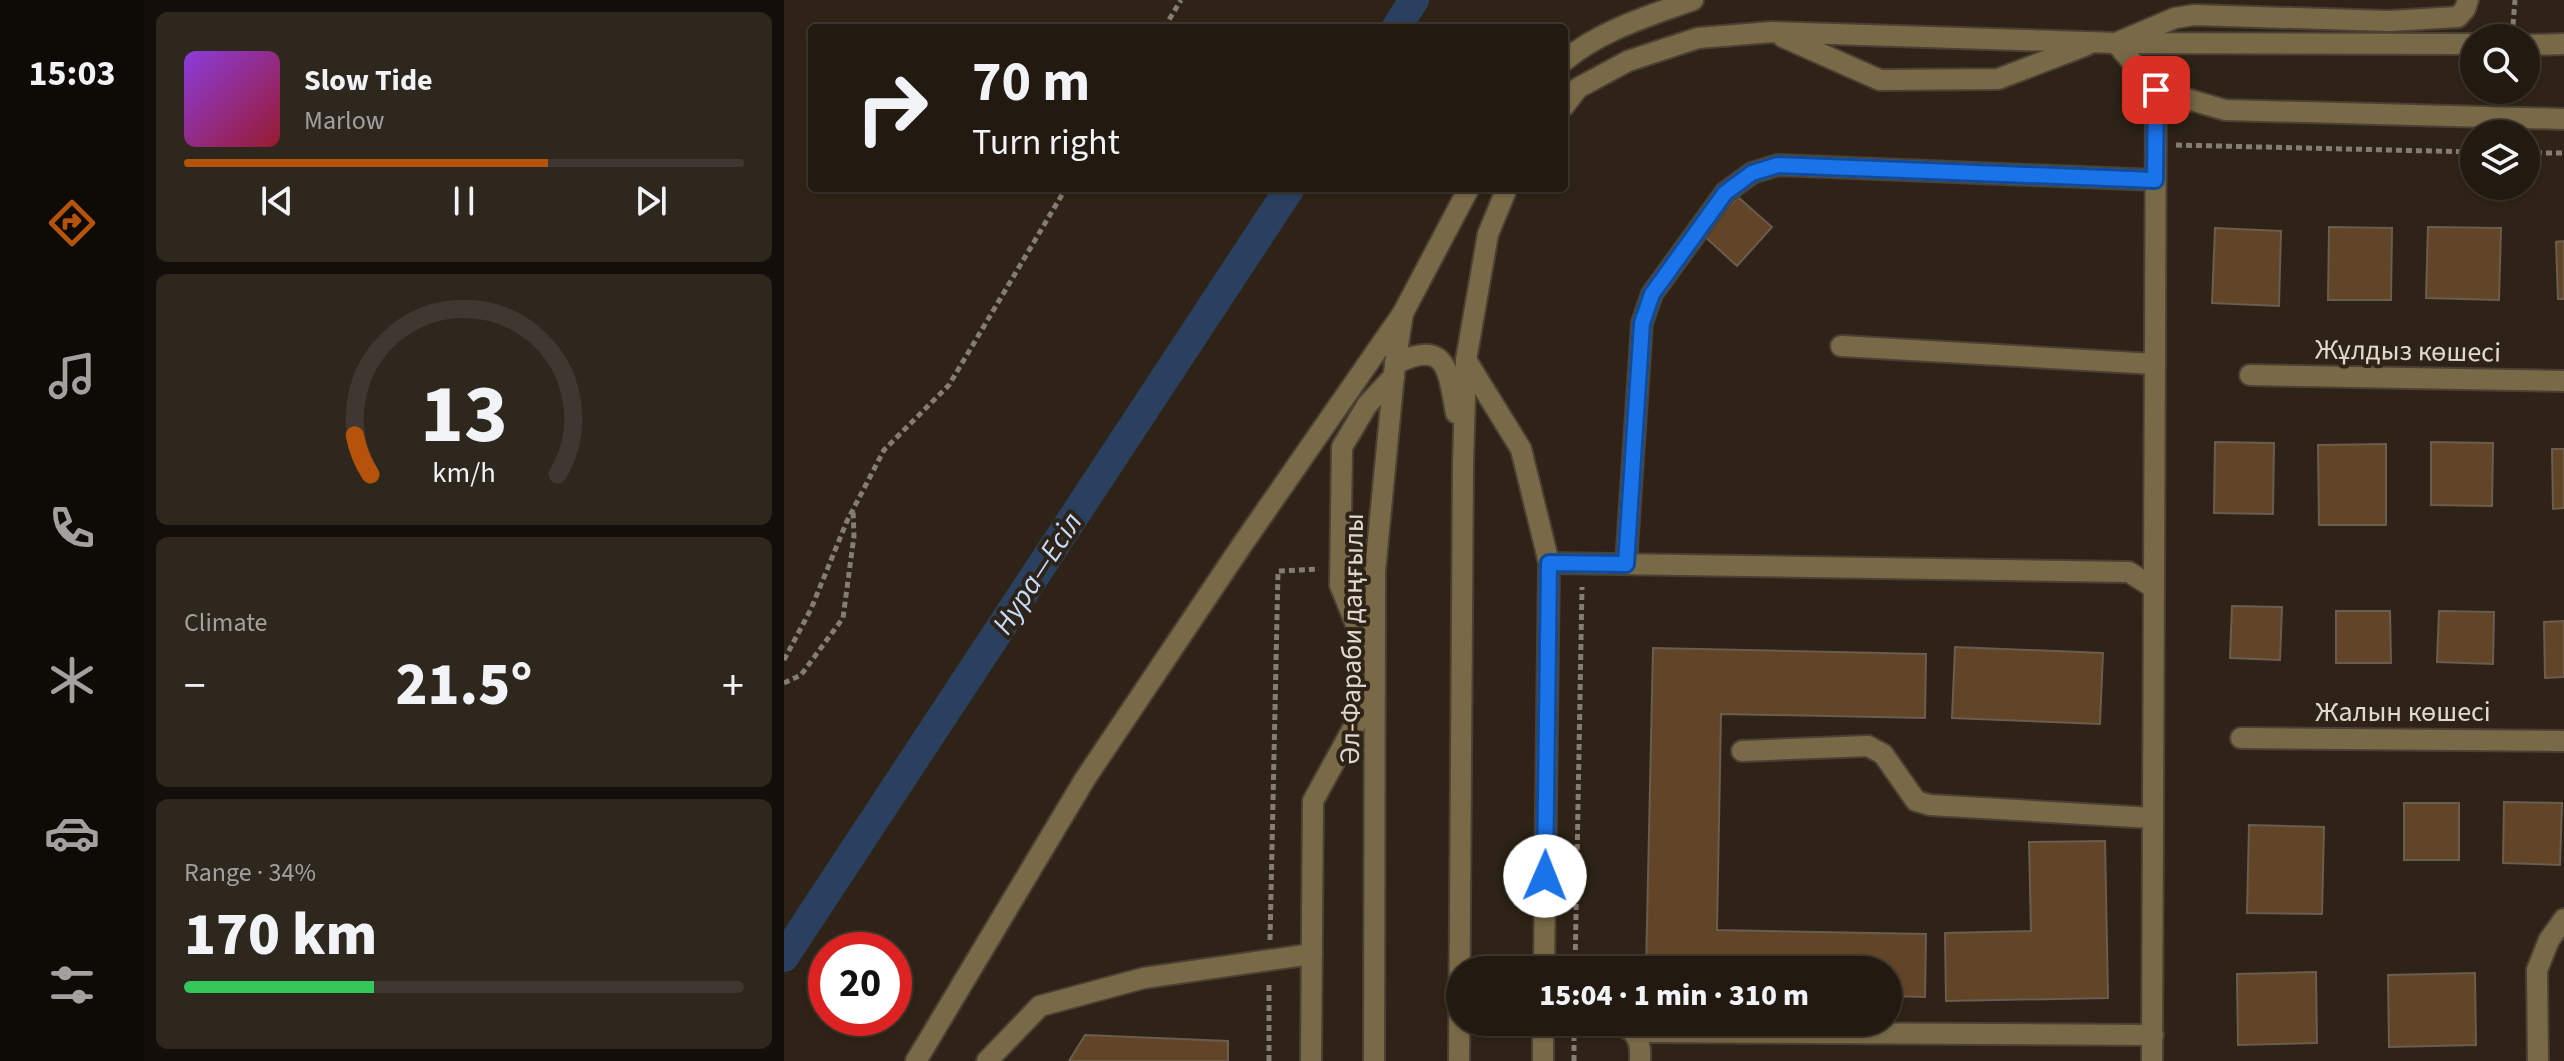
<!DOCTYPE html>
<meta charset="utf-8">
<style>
body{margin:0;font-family:"Source Sans 3",sans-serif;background:#2e271e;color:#f1f3f6;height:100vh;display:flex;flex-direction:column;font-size:30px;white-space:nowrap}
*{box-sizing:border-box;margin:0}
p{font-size:26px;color:#a2a19f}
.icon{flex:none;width:44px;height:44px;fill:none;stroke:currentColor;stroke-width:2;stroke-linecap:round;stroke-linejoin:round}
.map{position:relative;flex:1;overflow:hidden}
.details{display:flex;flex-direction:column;gap:12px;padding:12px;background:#130e09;width:640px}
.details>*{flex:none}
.banner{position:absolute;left:24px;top:24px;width:760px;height:168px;border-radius:8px;box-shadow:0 2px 6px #0004,0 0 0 2px #3f3830;background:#221a10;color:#f1f3f6;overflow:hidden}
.controls{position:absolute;left:1676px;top:24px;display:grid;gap:16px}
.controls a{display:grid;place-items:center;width:80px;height:80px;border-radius:50%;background:#221a10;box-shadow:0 2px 6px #0004,0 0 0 2px #3f3830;font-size:40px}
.speed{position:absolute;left:24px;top:932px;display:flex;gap:16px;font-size:40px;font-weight:700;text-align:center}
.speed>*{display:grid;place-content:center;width:104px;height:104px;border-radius:50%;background:#221a10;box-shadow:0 2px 6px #0004,0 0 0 2px #3f3830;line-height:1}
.speed .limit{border:12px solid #d22;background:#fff;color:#111}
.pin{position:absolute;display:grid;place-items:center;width:68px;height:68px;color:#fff;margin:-34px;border-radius:16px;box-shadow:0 4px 12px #0006}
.me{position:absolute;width:88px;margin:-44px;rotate:1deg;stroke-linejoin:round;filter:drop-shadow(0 0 6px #0008)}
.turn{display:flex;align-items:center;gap:28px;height:168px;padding:0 32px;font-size:36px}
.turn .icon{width:104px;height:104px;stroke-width:2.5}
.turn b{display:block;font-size:56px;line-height:68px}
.big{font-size:60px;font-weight:800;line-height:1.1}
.details .tile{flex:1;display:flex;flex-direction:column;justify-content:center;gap:12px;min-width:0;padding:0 28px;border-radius:12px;background:#2e271e}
.details .dial{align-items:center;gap:0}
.dial svg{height:208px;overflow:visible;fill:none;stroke:#3f3830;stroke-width:7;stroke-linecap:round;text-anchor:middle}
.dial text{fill:#f1f3f6;stroke:none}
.song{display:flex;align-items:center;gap:24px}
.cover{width:96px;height:96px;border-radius:12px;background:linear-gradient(135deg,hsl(270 70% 55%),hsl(350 70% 35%))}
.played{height:8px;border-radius:4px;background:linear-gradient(90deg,#b45309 65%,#3f3830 65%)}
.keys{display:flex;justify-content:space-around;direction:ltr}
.heat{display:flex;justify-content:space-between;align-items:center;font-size:44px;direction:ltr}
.charge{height:12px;border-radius:6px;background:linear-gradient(90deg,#34c759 34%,#3f3830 0)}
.trip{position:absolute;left:662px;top:956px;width:456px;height:80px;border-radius:40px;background:#221a10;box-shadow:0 2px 6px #0004,0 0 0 2px #3f3830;font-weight:800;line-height:80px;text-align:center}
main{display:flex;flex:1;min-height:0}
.menu{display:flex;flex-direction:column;width:144px;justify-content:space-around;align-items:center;background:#0e0a06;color:#a2a19f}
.menu .icon{width:56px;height:56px}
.menu .active{color:#b45309}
.menu b{font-size:36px;color:#f1f3f6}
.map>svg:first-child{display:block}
</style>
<main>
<nav class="menu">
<b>15:03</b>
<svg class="icon active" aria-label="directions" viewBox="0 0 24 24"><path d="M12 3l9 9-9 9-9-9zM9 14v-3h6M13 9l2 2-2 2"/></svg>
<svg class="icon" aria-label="music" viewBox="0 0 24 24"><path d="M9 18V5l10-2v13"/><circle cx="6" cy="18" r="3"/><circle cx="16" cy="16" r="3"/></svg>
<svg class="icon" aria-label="phone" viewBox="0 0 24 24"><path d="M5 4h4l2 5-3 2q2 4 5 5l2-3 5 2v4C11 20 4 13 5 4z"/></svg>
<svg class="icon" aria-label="climate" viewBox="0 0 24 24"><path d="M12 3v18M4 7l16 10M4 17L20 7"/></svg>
<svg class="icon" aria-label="car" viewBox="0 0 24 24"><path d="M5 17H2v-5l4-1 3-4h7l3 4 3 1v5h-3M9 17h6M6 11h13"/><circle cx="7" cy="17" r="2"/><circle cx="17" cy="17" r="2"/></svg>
<svg class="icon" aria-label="filters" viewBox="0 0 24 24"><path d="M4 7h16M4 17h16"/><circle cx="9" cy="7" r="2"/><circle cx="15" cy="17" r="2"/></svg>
</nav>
<section class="details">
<div class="tile">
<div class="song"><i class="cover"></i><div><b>Slow Tide</b><p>Marlow</p></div></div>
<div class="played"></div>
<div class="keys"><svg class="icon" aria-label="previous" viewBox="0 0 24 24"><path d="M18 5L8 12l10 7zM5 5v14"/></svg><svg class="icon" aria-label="pause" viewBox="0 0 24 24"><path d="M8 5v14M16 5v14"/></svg><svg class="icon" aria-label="next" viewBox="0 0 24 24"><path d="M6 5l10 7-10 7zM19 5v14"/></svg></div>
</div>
<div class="tile dial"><svg viewBox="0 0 100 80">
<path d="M14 69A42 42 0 1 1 86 69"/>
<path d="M14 69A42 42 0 0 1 8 54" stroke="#b45309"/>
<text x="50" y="56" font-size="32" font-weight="700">13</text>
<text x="50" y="72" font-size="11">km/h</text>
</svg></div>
<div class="tile"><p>Climate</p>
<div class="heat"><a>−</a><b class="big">21.5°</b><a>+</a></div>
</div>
<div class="tile"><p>Range · 34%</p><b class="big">170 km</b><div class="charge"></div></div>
</section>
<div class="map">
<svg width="1780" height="1061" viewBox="0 0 1780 1061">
<rect width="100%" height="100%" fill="#2e2316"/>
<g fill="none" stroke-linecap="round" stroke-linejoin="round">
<g stroke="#2a405e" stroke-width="30">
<path d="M612,28L630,0"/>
<path d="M0,957L506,188"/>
</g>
</g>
<g fill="#614526" stroke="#6a5c4e" stroke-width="2">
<path d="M954,197L988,227L953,266L919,235Z"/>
<path d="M1545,227L1608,228L1607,300H1544Z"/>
<path d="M1644,227L1717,228L1715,300L1642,298Z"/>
<path d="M1431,228L1497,231L1495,306L1428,303Z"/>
<path d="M1780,241V299H1774L1772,242Z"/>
<path d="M1431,442L1490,443L1489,514L1430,513Z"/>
<path d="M1647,442L1709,443L1708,506L1647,505Z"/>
<path d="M1602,444V525H1535L1534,445Z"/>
<path d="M1768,449H1780V508L1769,509Z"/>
<path d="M1448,606L1498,607L1496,660L1446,658Z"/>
<path d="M1552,611H1606L1607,663H1552Z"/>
<path d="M1655,611L1710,612L1709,664L1653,662Z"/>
<path d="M1780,621V677L1761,678L1760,622Z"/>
<path d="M1171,647L1319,653L1316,724L1168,718Z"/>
<path d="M869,648L1142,654L1141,718L937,714L933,930L1142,934L1141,997L1104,996V970H862Z"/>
<path d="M1720,802L1778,803L1776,865L1719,863Z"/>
<rect x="1620" y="803" width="55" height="57"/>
<path d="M1465,825L1540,827L1538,914L1463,913Z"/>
<path d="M1321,841L1324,998L1162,1001L1161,933L1247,931L1245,842Z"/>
<path d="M1532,972L1533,1043L1454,1045L1453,974Z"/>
<path d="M1691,973L1692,1045L1605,1047L1604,975Z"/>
<path d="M301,1035L444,1041V1061H285Z"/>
</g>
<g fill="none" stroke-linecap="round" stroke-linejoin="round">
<g stroke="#4b4034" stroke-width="24">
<g id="minor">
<path d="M1684,0L1681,9L1674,17L1605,21L1410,15L1391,18L1332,43L1372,90L1441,110L1780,119"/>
<path d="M999,37L1096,80L1214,79L1303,45"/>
<path d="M1742,45L1780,44"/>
<path d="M780,61C817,30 865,16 909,0"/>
<path d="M780,106L794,88L844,61L914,38L988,32L1332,43L1690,44"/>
<path d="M1057,346L1371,364"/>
<path d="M682,360L737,449L765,563L760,970"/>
<path d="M611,364C663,338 664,370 672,413"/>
<path d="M1466,375L1780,381"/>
<path d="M765,563L1345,572L1370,588"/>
<path d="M842,564L858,323L868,294L941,193L968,173L994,165L1371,180"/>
<path d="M588,664L556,585L558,447L583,405L610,376"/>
<path d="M1457,738L1780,741"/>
<path d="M958,751L1084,746L1099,754L1132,801L1146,805L1369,818"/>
<path d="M821,1022C847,1027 858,1032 856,1061"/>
<path d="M850,1032L1369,1035"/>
<path d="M132,1061L301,779L458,545L619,313"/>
<path d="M203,1061L256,1006L360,978L528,954"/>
<path d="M527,1061L529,801L590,690"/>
<path d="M590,1061L591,571L611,364L619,313L685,188"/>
<path d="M675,1061L679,464L682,360L704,234L723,188"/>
<path d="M759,1061V1022"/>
<path d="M1368,1061L1372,90"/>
<path d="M1754,1061L1753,970L1765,940L1780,919"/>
</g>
</g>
<g stroke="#867c72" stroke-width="5" stroke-dasharray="6 4" stroke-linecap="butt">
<path d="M1729,25L1731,0"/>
<path d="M380,28L397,0"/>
<path d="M1392,145L1690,152"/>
<path d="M1742,153H1780"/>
<path d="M0,660L27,609L63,521L100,450L165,385L282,188"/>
<path d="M0,683L17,675L59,618L70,536L69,510"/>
<path d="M486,940L494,571L535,569"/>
<path d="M791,970L798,587"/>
<path d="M485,1061V982"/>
<path d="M790,1061V1022"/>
</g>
<use href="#minor" stroke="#796a47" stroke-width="20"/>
</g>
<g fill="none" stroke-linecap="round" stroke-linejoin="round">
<g stroke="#114b97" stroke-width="20">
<path id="route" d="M761,876L765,563L842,564L858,323L868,294L941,193L968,173L994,165L1371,180L1372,90"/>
</g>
<use href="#route" stroke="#1a73e8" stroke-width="14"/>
</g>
<g text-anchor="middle" stroke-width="8" stroke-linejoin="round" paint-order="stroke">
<g font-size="28" fill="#e1d9d1" stroke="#2e2316">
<text transform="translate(1624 350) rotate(1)" y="10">Жұлдыз көшесі</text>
<text transform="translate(567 639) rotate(-89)" y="10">Әл-Фараби даңғылы</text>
<text x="1619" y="721">Жалын көшесі</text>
</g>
<g font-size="30" font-style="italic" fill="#c3dbfd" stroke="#2e2316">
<text transform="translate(253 573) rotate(-57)" y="10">Нура—Есіл</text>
</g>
</g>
</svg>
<div class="controls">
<a><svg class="icon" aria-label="search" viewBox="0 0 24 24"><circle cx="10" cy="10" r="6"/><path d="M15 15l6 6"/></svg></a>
<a><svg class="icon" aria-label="layers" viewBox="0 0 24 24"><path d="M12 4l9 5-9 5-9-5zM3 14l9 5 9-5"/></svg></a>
</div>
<div class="speed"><div class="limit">20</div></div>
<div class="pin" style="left:1372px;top:90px;background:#d93025"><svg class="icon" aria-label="arrive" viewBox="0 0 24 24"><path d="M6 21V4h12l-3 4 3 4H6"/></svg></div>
<svg class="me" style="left:761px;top:876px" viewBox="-20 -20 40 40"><circle r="19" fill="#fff"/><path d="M0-13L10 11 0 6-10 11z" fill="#1a73e8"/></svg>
<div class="trip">15:04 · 1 min · 310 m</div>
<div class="banner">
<div class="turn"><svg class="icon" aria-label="right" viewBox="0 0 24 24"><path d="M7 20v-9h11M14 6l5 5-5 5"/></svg><div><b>70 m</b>Turn right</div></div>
</div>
</div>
</main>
